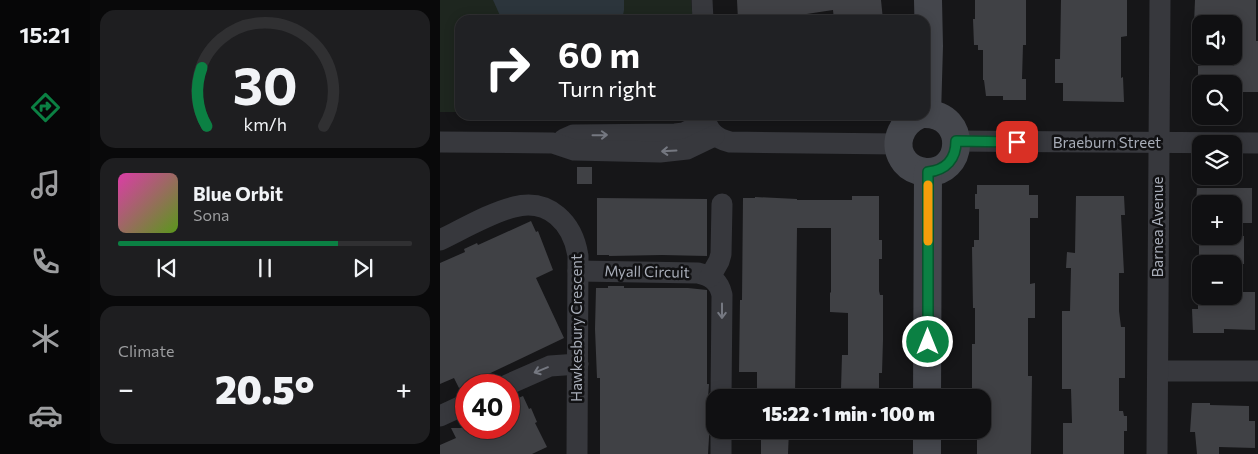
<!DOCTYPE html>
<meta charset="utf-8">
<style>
body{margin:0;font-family:Commissioner,sans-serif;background:#1e1e20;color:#f1f3f6;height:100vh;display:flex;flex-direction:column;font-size:19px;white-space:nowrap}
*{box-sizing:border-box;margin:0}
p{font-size:16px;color:#9c9d9f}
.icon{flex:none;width:28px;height:28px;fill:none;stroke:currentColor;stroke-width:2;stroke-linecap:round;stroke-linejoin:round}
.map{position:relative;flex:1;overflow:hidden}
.panel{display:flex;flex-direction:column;gap:10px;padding:10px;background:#09090a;width:350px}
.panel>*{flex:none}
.banner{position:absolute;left:15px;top:15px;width:475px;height:105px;border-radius:15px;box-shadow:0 2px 12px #0003,0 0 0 1px #303032;background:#202124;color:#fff;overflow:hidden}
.buttons{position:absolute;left:752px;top:15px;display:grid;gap:10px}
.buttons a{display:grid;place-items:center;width:50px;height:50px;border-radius:10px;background:#101012;box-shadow:0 2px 12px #0003,0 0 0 1px #303032;font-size:25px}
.speed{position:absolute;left:15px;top:374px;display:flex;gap:10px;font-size:25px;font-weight:700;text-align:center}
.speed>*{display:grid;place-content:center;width:65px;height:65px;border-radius:50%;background:#101012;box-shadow:0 2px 12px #0003,0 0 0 1px #303032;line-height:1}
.speed .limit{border:8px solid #d22;background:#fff;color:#111}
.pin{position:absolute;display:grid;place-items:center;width:42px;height:42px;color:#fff;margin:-21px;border-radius:10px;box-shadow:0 2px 8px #0006}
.me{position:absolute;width:55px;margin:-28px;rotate:0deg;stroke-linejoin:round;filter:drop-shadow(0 0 4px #0008)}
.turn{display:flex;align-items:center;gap:18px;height:105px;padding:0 20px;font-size:22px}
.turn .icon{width:65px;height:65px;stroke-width:2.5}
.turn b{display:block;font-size:35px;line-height:42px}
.big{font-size:38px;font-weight:800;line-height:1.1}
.panel .widget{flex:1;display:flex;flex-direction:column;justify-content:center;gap:8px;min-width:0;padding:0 18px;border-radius:15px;background:#1e1e20}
.panel .dial{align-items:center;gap:0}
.dial svg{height:130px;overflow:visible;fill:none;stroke:#303032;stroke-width:7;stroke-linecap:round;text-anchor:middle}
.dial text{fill:#f1f3f6;stroke:none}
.song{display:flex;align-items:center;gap:15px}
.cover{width:60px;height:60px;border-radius:8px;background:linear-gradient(135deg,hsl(320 70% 55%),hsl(90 70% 35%))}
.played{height:5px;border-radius:2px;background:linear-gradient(90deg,#0b8043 75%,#303032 75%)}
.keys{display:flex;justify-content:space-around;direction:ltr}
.heat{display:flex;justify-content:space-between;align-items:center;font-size:28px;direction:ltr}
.trip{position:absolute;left:266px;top:389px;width:285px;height:50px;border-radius:15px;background:#101012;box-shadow:0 2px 12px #0003,0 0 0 1px #303032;font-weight:800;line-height:50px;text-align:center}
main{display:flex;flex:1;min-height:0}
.dock{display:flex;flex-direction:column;width:90px;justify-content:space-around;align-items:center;background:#060607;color:#9c9d9f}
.dock .icon{width:35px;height:35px}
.dock .on{color:#0b8043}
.dock b{font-size:22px;color:#f1f3f6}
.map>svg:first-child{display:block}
</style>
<main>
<nav class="dock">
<b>15:21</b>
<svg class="icon on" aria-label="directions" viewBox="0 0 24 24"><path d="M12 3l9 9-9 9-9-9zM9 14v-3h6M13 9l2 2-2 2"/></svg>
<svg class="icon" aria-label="music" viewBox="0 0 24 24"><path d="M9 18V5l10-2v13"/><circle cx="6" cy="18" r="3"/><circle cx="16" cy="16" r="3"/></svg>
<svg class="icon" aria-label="phone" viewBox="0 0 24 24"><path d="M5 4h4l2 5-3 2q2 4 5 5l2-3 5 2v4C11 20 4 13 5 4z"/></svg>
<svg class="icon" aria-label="climate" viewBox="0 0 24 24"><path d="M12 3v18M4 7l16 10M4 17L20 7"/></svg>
<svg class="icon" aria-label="car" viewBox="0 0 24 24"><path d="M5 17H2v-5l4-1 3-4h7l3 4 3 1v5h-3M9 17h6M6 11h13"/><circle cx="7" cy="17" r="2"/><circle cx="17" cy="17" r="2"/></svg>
</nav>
<section class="panel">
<div class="widget dial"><svg viewBox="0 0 100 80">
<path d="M14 69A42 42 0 1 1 86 69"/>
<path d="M14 69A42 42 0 0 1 11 33" stroke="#0b8043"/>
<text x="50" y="56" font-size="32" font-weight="700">30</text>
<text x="50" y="72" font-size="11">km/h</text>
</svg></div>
<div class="widget">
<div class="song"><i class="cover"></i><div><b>Blue Orbit</b><p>Sona</p></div></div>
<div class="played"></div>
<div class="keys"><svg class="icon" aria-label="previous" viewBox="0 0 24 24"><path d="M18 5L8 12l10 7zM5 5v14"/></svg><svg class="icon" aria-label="pause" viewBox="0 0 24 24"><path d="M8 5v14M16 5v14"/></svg><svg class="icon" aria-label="next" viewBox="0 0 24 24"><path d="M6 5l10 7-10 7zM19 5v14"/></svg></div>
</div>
<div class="widget"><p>Climate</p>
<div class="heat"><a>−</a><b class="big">20.5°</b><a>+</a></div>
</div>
</section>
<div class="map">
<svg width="818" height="454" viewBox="0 0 818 454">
<rect width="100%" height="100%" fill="#161618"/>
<path fill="#1e261f" d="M0,0H251L253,20H20V112H0Z"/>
<path fill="#2c353c" d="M53,0H184V10L182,20H62Z"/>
<g fill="#404145">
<path d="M297,0H441L443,20H394L393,10L360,15V20H298Z"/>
<path d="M535,0H586V45H583L582,79H586V100H563V96H546L544,80H543V50H538V45H534L533,19H535Z"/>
<path d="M621,0H687V36L681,37V78L683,77L684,102L623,101V83H615V59H620Z"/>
<path d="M755,0H816V41H818V92H794V84H758V66H794V24H754Z"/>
<rect x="137" y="167" width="15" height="17"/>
<path d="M537,185H589V195H598V218H590V284L595,283V318H588V376H592L591,454H537V430H542V398H532V344H535V308H533L532,247H534V240H539V209H535V194H537Z"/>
<path d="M757,188H812V223H794V204H756Z"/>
<path d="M412,196H439V240H442V259H439V291L440,295H443V340L442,373H439V389H401L402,355H408V313L390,312V293L391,292V228H357L355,398H317V372H299L300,300H302L303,198H315V197L357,199V200H412Z"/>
<path d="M636,196H684L685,215H681L684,273H679V311L681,327H685V378H679V411H683L684,416H687V431H684V454H623V423H632L631,389H622V311H630L631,268H626L627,252L635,253Z"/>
<path d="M157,198L267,199V256L222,255L169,256V255H157Z"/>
<path d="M91,221L96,232L98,231L113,270L96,278L124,338L19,388L14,378L0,384V263L25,252L24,249L37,243L38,245Z"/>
<rect x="759" y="236" width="45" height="28"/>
<path d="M168,286H184V288H248L267,290V384H269L268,398L271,405L268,454H160V378H157L155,329L156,288H168Z"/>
<path d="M794,292H815V330L784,329V333H753L752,309H758V296H794Z"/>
<path d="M83,396L89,409L91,408L97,422L95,423L107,447L92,454H0V445L16,438L11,428H69V402Z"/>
<path d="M752,403H770V405L809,406V421H815V448L779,447V454H757L755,432H750Z"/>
<path d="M321,430H349L348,454H321Z"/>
</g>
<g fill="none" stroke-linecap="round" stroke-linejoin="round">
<g stroke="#37383d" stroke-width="21">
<path d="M262,0L263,20"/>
<path d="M264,115C268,131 274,138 290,142L458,144"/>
<path d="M124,139L133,135L235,134L244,133L266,122"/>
<path d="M516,141L818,143"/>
<path d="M0,142L113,143L134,150L220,152L247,149L274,136"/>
<path d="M0,240C21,230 52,212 74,207C109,198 133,223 138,256L137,454"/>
<path d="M138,271L258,273C271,276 279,281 282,295L281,398"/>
<path d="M270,277L279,261L281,254L282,204"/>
<path d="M718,371H818"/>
<path d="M67,385L110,366L138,364"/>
<path d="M0,416L26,404"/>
<path d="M281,454V430"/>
<path d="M717,454L720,0"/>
</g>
<g stroke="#45474d" stroke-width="28">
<path d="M487,114L489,46L488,0"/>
<path d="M479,115C461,123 451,145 465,162C470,168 477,171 485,172C525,175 528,114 485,114"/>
<path d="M487,398L488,172"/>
<path d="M487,454V430"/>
</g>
</g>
<defs><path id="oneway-shaft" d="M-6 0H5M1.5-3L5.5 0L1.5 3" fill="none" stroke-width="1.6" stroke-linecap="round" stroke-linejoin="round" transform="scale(1.25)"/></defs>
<g stroke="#757881">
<use href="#oneway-shaft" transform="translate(160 135) rotate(-1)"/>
<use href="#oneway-shaft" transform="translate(229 151) rotate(177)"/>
<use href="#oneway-shaft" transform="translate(282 311) rotate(90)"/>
<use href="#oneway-shaft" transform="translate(101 370) rotate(158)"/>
</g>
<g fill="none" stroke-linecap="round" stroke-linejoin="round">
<g stroke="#07532c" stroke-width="12">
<path id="route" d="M488,342V172C506,170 516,159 516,141L577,142"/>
</g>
<use href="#route" stroke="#0b8043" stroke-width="9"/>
<path stroke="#f59e0b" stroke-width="9" d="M488,241V185"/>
</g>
<g text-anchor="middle" stroke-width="5" stroke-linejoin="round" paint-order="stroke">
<g font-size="15" fill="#a8adb8" stroke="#111113">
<text x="667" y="148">Braeburn Street</text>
<text transform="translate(718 227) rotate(-90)" y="5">Barnea Avenue</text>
<text transform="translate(207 272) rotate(1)" y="5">Myall Circuit</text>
<text transform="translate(137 328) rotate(-90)" y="5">Hawkesbury Crescent</text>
</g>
</g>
</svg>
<div class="buttons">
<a><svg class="icon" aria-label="sound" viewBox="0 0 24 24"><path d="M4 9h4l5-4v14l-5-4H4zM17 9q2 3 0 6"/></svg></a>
<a><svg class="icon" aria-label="search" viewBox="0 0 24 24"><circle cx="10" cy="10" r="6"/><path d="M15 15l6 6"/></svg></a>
<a><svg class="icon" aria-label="layers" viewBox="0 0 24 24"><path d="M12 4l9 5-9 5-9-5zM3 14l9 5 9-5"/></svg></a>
<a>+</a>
<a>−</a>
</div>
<div class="speed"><div class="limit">40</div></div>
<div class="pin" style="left:577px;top:142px;background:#d93025"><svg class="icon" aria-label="arrive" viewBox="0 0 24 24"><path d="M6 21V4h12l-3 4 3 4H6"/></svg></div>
<svg class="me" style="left:488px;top:342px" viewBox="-20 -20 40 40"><circle r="17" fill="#0b8043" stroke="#fff" stroke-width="3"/><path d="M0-11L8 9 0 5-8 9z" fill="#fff"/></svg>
<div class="trip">15:22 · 1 min · 100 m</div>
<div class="banner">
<div class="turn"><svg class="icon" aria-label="right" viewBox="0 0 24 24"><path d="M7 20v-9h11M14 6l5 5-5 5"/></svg><div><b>60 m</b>Turn right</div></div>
</div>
</div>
</main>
